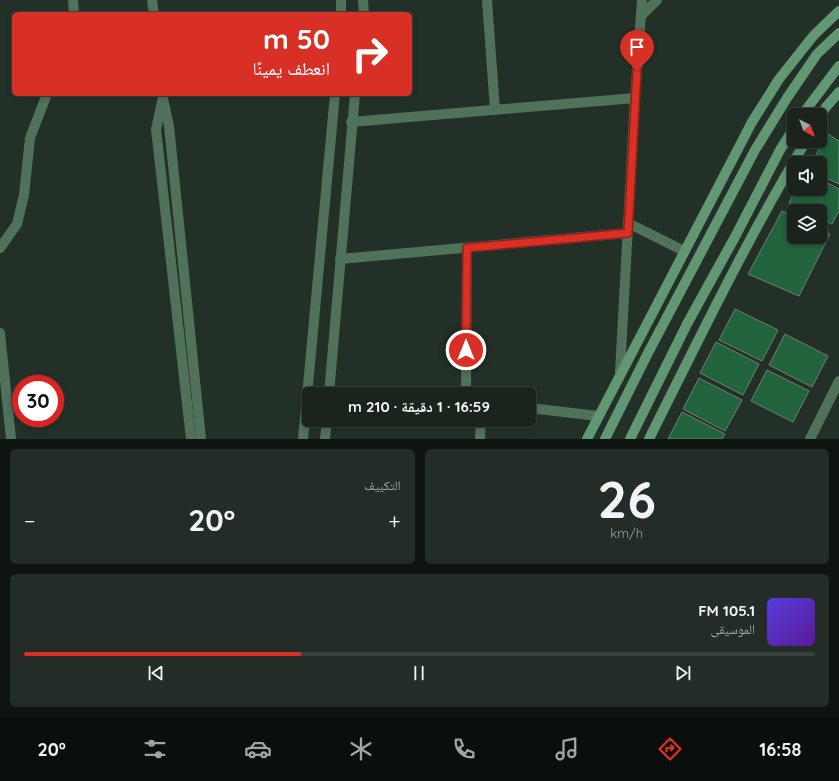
<!DOCTYPE html>
<html lang="ar">
<meta charset="utf-8">
<style>
body{margin:0;font-family:Quicksand,"Noto Naskh Arabic",sans-serif;background:#232c26;color:#f1f3f6;direction:rtl;height:100vh;display:flex;flex-direction:column;font-size:15px;white-space:nowrap}
*{box-sizing:border-box;margin:0}
p{font-size:13px;color:#9fa4a4}
.icon{flex:none;width:22px;height:22px;fill:none;stroke:currentColor;stroke-width:2;stroke-linecap:round;stroke-linejoin:round}
.map{position:relative;height:439px;overflow:hidden;direction:ltr}
.sheet{display:flex;flex-direction:column;gap:10px;padding:10px;background:#0e1410;flex:1}
.sheet>*{flex:none}
.hud{position:absolute;left:12px;top:12px;width:400px;height:84px;border-radius:6px;box-shadow:0 2px 6px #0003,0 0 0 1px #38413b;direction:rtl;background:#d93025;color:#fff;overflow:hidden}
.needle{width:26px;rotate:138deg}
.buttons{position:absolute;left:787px;top:108px;display:grid;gap:8px}
.buttons a{display:grid;place-items:center;width:40px;height:40px;border-radius:6px;background:#1a241d;box-shadow:0 2px 6px #0003,0 0 0 1px #38413b;font-size:20px}
.speed{position:absolute;left:12px;top:375px;display:flex;gap:8px;font-size:20px;font-weight:700;text-align:center}
.speed>*{display:grid;place-content:center;width:52px;height:52px;border-radius:50%;background:#1a241d;box-shadow:0 2px 6px #0003,0 0 0 1px #38413b;line-height:1}
.speed .limit{border:6px solid #d22;background:#fff;color:#111}
.pin{position:absolute;display:grid;place-items:center;width:34px;height:34px;color:#fff;margin:-41px -17px;border-radius:50% 50% 50% 0;rotate:-45deg;box-shadow:0 0 4px #0007}
.pin .icon{rotate:45deg}
.me{position:absolute;width:44px;margin:-22px;rotate:0deg;stroke-linejoin:round;filter:drop-shadow(0 0 3px #0008)}
.turn{display:flex;align-items:center;gap:14px;height:84px;padding:0 16px;font-size:18px}
.turn .icon{width:52px;height:52px;stroke-width:2.5}
.turn b{display:block;font-size:28px;line-height:34px}
.big{font-size:30px;font-weight:800;line-height:1.1}
.sheet .widget{flex:1;display:flex;flex-direction:column;justify-content:center;gap:6px;min-width:0;padding:0 14px;border-radius:6px;background:#232c26}
.sheet .dial{align-items:center;gap:0}
.dial b{font-size:52px;line-height:1}
.song{display:flex;align-items:center;gap:12px}
.cover{width:48px;height:48px;border-radius:6px;background:linear-gradient(135deg,hsl(250 70% 55%),hsl(270 70% 35%))}
.played{height:4px;border-radius:2px;background:linear-gradient(90deg,#d93025 35%,#38413b 35%)}
.keys{display:flex;justify-content:space-around;direction:ltr}
.heat{display:flex;justify-content:space-between;align-items:center;font-size:22px;direction:ltr}
.sheet .tiles{flex:1;display:grid;gap:10px;grid-template-columns:1fr 1fr}
.widget:last-child{grid-column:span 2}
.trip{position:absolute;left:302px;top:387px;width:234px;height:40px;border-radius:6px;background:#1a241d;box-shadow:0 2px 6px #0003,0 0 0 1px #38413b;font-weight:800;line-height:40px;text-align:center;direction:rtl}
.menu{display:flex;height:64px;justify-content:space-around;align-items:center;background:#0a0e0c;color:#9fa4a4}
.menu .icon{width:28px;height:28px}
.menu .active{color:#d93025}
.menu b{font-size:18px;color:#f1f3f6}
.map>svg:first-child{display:block}
</style>
<div class="map">
<svg width="839" height="439" viewBox="0 0 839 439">
<rect width="100%" height="100%" fill="#233027"/>
<g fill="#21633c" stroke="#6f7f74">
<path d="M828,134L839,141V184L820,175V163H813L817,153Z"/>
<path d="M820,179L839,189V211L832,224L820,218V211H806L789,203L796,189H820Z"/>
<path d="M782,211L794,216V237H820V229L830,234L799,296L748,274Z"/>
<path d="M735,309L778,330L762,361L719,340Z"/>
<path d="M785,334L828,356L812,387L769,365Z"/>
<path d="M716,342L759,364L743,395L700,373Z"/>
<path d="M767,370L809,391L793,422L751,401Z"/>
<path d="M699,378L742,400L725,431L683,409Z"/>
<path d="M682,412L725,434L722,439H668Z"/>
</g>
<g fill="none" stroke-linecap="round" stroke-linejoin="round">
<g stroke="#50715a" stroke-width="10">
<path d="M73,0L74,14"/>
<path d="M152,0L154,14"/>
<path d="M363,0L364,14"/>
<path d="M487,0L495,110"/>
<path d="M341,14V0"/>
<path d="M641,16L657,0"/>
<path d="M162,94L169,126L201,439"/>
<path d="M162,102L156,129L191,439"/>
<path d="M351,122L635,98"/>
<path d="M628,223L684,251"/>
<path d="M0,248L17,224L24,195L30,138L47,94"/>
<path d="M340,259L628,233"/>
<path d="M0,333L11,439"/>
<path d="M620,372L635,98L642,0"/>
<path d="M329,394L355,94"/>
<path d="M466,394L467,248"/>
<path d="M529,408L598,416"/>
<path d="M303,439L335,94"/>
<path d="M325,439L327,420"/>
<path d="M480,439L481,420"/>
<path d="M810,439L839,381"/>
</g>
<g stroke="#619773" stroke-width="10">
<path d="M802,115L839,66"/>
<path d="M820,117L826,107L839,92"/>
<path d="M587,439L752,122L779,79L814,35L839,11"/>
<path d="M605,439L648,353L755,150L787,98L817,54L839,33"/>
<path d="M630,439L687,324L736,235L780,150L794,128"/>
<path d="M649,439C699,339 748,237 806,141"/>
</g>
</g>
<g fill="none" stroke-linecap="round" stroke-linejoin="round">
<g stroke="#8d1f18" stroke-width="10">
<path id="route" d="M466,350L467,248L628,233L637,71"/>
</g>
<use href="#route" stroke="#d93025" stroke-width="7"/>
</g>
</svg>
<div class="buttons">
<a><svg class="needle" viewBox="-14 -14 28 28"><path d="M0-13l5 13h-10z" fill="#e53935"/><path d="M0 13l5-13h-10z" fill="#9fa4a4"/></svg></a>
<a><svg class="icon" aria-label="sound" viewBox="0 0 24 24"><path d="M4 9h4l5-4v14l-5-4H4zM17 9q2 3 0 6"/></svg></a>
<a><svg class="icon" aria-label="layers" viewBox="0 0 24 24"><path d="M12 4l9 5-9 5-9-5zM3 14l9 5 9-5"/></svg></a>
</div>
<div class="speed"><div class="limit">30</div></div>
<div class="pin" style="left:637px;top:71px;background:#d93025"><svg class="icon" aria-label="arrive" viewBox="0 0 24 24"><path d="M6 21V4h12l-3 4 3 4H6"/></svg></div>
<svg class="me" style="left:466px;top:350px" viewBox="-20 -20 40 40"><circle r="17" fill="#d93025" stroke="#fff" stroke-width="3"/><path d="M0-11L8 9 0 5-8 9z" fill="#fff"/></svg>
<div class="trip">16:59 · 1 دقيقة · 210 m</div>
<div class="hud">
<div class="turn"><svg class="icon" aria-label="right" viewBox="0 0 24 24"><path d="M7 20v-9h11M14 6l5 5-5 5"/></svg><div><b>50 m</b>انعطف يمينًا</div></div>
</div>
</div>
<section class="sheet">
<div class="tiles">
<div class="widget dial"><b>26</b><p>km/h</p></div>
<div class="widget"><p>التكييف</p>
<div class="heat"><a>−</a><b class="big">20°</b><a>+</a></div>
</div>
<div class="widget">
<div class="song"><i class="cover"></i><div><b>105.1 FM</b><p>الموسيقى</p></div></div>
<div class="played"></div>
<div class="keys"><svg class="icon" aria-label="previous" viewBox="0 0 24 24"><path d="M18 5L8 12l10 7zM5 5v14"/></svg><svg class="icon" aria-label="pause" viewBox="0 0 24 24"><path d="M8 5v14M16 5v14"/></svg><svg class="icon" aria-label="next" viewBox="0 0 24 24"><path d="M6 5l10 7-10 7zM19 5v14"/></svg></div>
</div>
</div>
</section>
<nav class="menu">
<b>16:58</b>
<svg class="icon active" aria-label="directions" viewBox="0 0 24 24"><path d="M12 3l9 9-9 9-9-9zM9 14v-3h6M13 9l2 2-2 2"/></svg>
<svg class="icon" aria-label="music" viewBox="0 0 24 24"><path d="M9 18V5l10-2v13"/><circle cx="6" cy="18" r="3"/><circle cx="16" cy="16" r="3"/></svg>
<svg class="icon" aria-label="phone" viewBox="0 0 24 24"><path d="M5 4h4l2 5-3 2q2 4 5 5l2-3 5 2v4C11 20 4 13 5 4z"/></svg>
<svg class="icon" aria-label="climate" viewBox="0 0 24 24"><path d="M12 3v18M4 7l16 10M4 17L20 7"/></svg>
<svg class="icon" aria-label="car" viewBox="0 0 24 24"><path d="M5 17H2v-5l4-1 3-4h7l3 4 3 1v5h-3M9 17h6M6 11h13"/><circle cx="7" cy="17" r="2"/><circle cx="17" cy="17" r="2"/></svg>
<svg class="icon" aria-label="filters" viewBox="0 0 24 24"><path d="M4 7h16M4 17h16"/><circle cx="9" cy="7" r="2"/><circle cx="15" cy="17" r="2"/></svg>
<b>20°</b>
</nav>
